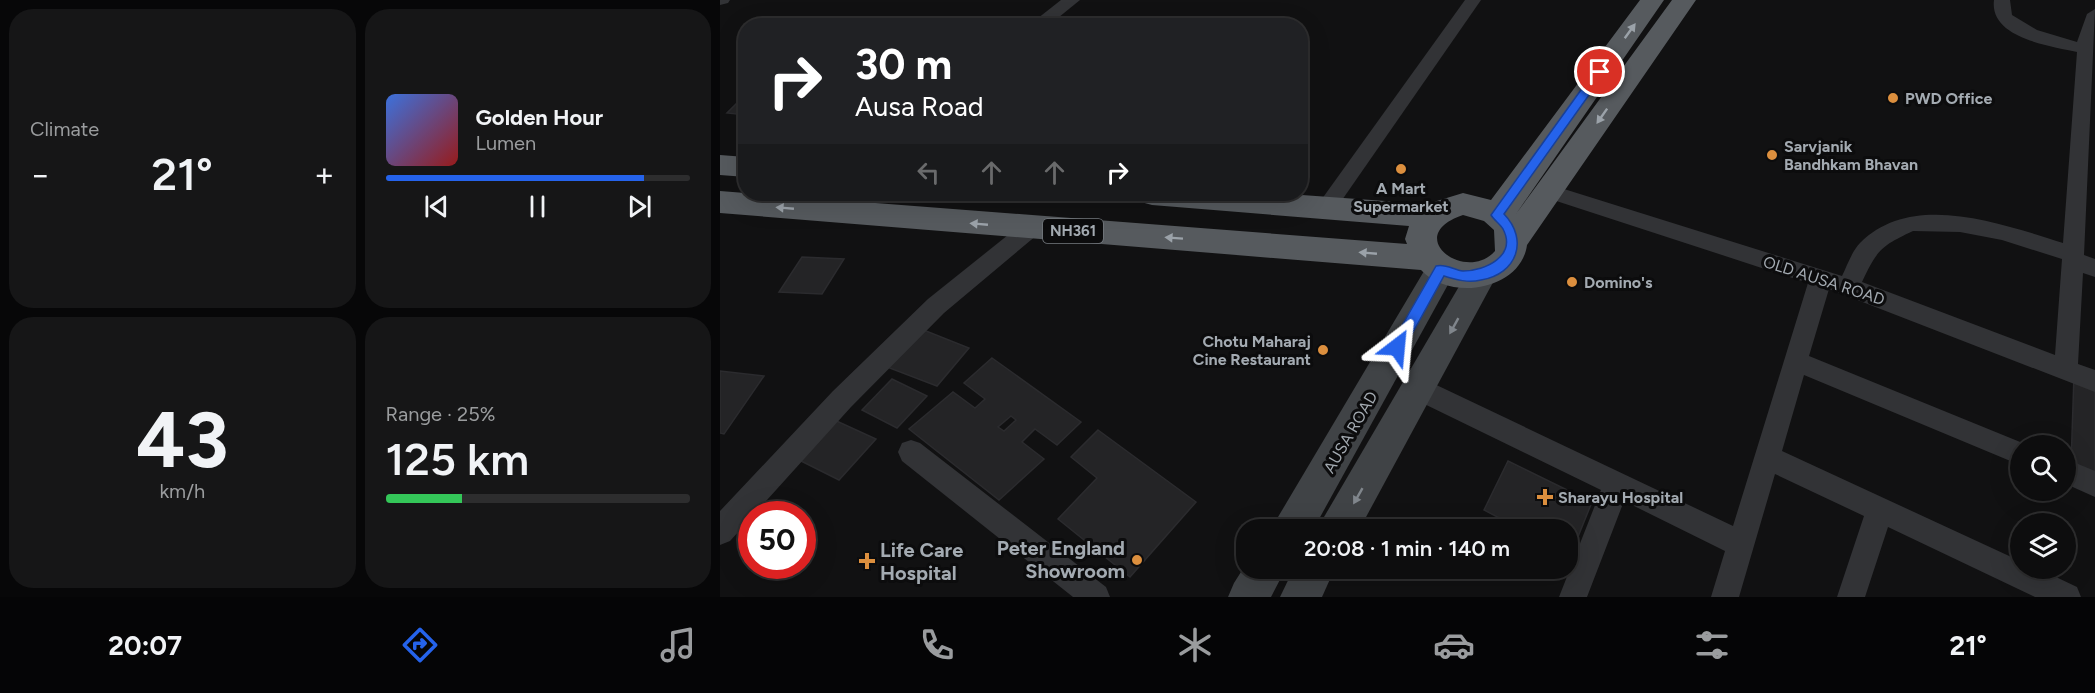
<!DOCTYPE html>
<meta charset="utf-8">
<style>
body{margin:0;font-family:Figtree,sans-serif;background:#161617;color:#f1f3f6;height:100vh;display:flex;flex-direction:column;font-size:22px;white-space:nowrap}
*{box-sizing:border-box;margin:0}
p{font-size:20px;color:#9a9c9e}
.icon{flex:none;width:33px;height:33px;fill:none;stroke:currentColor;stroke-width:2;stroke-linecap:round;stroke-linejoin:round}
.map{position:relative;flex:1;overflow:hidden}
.panel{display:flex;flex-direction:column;gap:9px;padding:9px;background:#070708;width:720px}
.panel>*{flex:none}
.hud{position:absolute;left:18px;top:18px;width:570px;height:183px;border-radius:24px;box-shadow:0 6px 24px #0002,0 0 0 2px #2d2d2e;background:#202124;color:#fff;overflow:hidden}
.tools{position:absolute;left:1290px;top:435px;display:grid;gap:12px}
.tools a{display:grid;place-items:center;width:66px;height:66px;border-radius:50%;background:#0d0d0e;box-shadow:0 6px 24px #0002,0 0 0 2px #2d2d2e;font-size:30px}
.speed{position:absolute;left:18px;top:501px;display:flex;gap:12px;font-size:30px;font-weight:700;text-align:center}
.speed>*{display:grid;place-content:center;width:78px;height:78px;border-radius:50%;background:#0d0d0e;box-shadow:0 6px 24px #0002,0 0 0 2px #2d2d2e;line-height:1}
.speed .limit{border:9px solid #d22;background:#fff;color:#111}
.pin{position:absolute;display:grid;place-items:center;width:51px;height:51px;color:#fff;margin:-26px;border:3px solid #fff;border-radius:50%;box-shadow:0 2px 6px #0007}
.me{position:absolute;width:66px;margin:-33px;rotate:29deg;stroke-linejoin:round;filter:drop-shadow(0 0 4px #0008)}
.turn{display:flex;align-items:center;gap:21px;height:126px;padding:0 18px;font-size:27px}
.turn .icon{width:78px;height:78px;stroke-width:2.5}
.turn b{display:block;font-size:42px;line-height:51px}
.lanes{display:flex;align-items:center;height:57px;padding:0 18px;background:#0003;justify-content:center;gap:30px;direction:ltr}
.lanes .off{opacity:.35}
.big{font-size:45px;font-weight:600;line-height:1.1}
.panel .widget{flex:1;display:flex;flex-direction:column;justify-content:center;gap:9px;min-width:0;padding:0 21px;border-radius:24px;background:#161617}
.panel .dial{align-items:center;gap:0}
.dial b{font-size:78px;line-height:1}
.song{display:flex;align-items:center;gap:18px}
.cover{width:72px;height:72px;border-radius:9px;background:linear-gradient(135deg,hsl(220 70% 55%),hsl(0 70% 35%))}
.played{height:6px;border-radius:3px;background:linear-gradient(90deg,#2563eb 85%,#2d2d2e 85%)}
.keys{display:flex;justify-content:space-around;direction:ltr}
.heat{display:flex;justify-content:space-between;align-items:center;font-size:33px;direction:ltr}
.charge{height:9px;border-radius:4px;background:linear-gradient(90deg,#34c759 25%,#2d2d2e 0)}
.panel .tiles{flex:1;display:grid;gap:9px;grid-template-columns:repeat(2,1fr)}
.trip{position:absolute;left:516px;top:519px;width:342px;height:60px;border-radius:24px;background:#0d0d0e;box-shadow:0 6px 24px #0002,0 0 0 2px #2d2d2e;font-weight:600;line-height:60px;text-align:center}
.menu{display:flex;height:96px;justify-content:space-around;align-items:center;background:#050506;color:#9a9c9e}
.menu .icon{width:42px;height:42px}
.menu .on{color:#2563eb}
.menu b{font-size:27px;color:#f1f3f6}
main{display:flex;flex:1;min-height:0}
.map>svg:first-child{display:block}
</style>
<main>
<section class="panel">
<div class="tiles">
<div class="widget"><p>Climate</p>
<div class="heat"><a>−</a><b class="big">21°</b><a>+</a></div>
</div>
<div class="widget">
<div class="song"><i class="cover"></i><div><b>Golden Hour</b><p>Lumen</p></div></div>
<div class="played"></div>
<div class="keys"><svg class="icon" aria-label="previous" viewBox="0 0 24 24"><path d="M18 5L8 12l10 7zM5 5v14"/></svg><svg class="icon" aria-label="pause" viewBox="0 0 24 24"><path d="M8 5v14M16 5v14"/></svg><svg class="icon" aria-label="next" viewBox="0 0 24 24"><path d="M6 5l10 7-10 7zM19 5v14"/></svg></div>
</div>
<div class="widget dial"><b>43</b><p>km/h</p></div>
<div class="widget"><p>Range · 25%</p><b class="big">125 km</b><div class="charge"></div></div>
</div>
</section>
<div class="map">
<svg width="1375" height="597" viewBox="0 0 1375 597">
<rect width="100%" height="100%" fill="#111112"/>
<g fill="#242426" stroke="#2b2b2e" stroke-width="1.5" fill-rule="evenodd">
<path d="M26,94V115L7,113Z"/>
<path d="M82,257L124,259L102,294L59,292Z"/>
<path d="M201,329L249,348L217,386L167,367Z"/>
<path d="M272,358L361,422L337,445L315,429L302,442L324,459L279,500L189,429L233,392L255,408L265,399L244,383ZM291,416L296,420L284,431L278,427Z"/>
<path d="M0,371L44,376L4,434L0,433Z"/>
<path d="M1354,375L1375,383V475L1351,465Z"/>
<path d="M172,379L207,396L177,428L142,410Z"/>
<path d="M110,418L156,439L119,480L73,457Z"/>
<path d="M378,430L476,502L410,577L338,519L377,478L351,457Z"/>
<path d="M788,461L872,502L851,554L848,553V530H802L764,510Z"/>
</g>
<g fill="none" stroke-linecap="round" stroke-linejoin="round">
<g fill="#323336" fill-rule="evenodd">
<path d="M0,0H10L8,3L0,5Z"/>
<path d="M341,0H360L328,26H308Z"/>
<path d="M745,0H761L613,213L606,216L599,213L596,208L599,203Z"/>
<path d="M1274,0H1290L1292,15L1317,30L1357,42L1367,14L1375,9L1364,255L1375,259V277L1363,273L1358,364L1375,370V392L1109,289L1089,356L1310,446H1300V465L1084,375L1062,451L1300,561V568H1317L1357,587L1361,597H1315L1168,527L1145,597H1117L1144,516L1055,474L1019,597H991L1005,551L904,501L867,597H839L881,490L690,397L687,389L690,381L699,378L708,381L1013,526L1088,283L821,196L818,191L821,186L828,184L1122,276C1127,266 1132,251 1140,243C1192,190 1282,224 1343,243L1357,52C1330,46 1269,38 1274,0ZM1193,231L1240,232L1282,240L1342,259L1335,355L1142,282C1157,250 1161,246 1193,231Z"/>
<path d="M310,221L317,223L321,229L317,235L224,313L131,407L10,541L0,545V511L113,391L208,299L303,223Z"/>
<path d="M191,440L200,443L386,587L390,597H353L182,461L178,452L182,443Z"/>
<path d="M1346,459L1375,471V497L1346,484Z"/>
</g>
<g fill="#404346" fill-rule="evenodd">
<path d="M721,258L732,261L736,270L593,530H553L558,517L710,261Z"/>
<path d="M762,263L773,266L777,275L639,530H599L604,517L751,266Z"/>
<path d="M526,564V568H566L551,597H508L514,583Z"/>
<path d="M574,568H615L602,597H560Z"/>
</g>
<g fill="#565a5e" fill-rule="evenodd">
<path d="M920,0H944L796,214L952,0H976L807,245C801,290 730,302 701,270L0,213V191L687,244L685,239L689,226L432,205L421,202L417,194H568L707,204L743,193L771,200ZM743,215L764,221L774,230L775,251C746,284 681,236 743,215Z"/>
<path d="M0,155L26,157V177L0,175Z"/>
</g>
</g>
<defs><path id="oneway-solid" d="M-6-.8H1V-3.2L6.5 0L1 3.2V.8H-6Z" transform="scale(1.5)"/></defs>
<g fill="#9ba2a9">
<use href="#oneway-solid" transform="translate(910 31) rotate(-54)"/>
<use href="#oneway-solid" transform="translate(882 116) rotate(125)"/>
<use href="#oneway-solid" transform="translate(65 208) rotate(-175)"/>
<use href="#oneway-solid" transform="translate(259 224) rotate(-175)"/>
<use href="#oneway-solid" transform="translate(454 238) rotate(-176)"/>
<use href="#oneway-solid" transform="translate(648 253) rotate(-175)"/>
</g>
<g fill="#80868c">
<use href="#oneway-solid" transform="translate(734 326) rotate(119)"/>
<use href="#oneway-solid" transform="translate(638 496) rotate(120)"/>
</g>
<path fill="#2563eb" stroke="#184099" stroke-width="1.5" d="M880,68L884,69V74L784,214C809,240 797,274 761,280C748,283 737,280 724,276L682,352H672L670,347L672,343L716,266C725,263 734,270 743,271C765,271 797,256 783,229C780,224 774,220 771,215L876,69Z"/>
<g fill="#dc8f3e" stroke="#0c0c0d" stroke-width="2">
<circle cx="1173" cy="98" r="6"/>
<circle cx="1052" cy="155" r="6"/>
<circle cx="681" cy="169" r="6"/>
<circle cx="852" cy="282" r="6"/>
<circle cx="603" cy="350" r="6"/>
<path d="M822 488h6v6h6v6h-6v6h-6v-6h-6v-6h6z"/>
<circle cx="417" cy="560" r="6"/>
<path d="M144 552h6v6h6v6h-6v6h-6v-6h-6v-6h6z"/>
</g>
<g text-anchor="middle" stroke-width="6" stroke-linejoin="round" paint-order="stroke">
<rect fill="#0c0c0d" stroke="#767b80" stroke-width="1.5" x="323" y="219" width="60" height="24" rx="4.5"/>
<g font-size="15" font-weight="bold" fill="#a3aab1">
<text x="353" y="236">NH361</text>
</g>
<g font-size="16" font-weight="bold" fill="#a3aab1" stroke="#0c0c0d" text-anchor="start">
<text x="1185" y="104">PWD Office</text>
<text x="1064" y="152">Sarvjanik<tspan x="1064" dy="18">Bandhkam Bhavan</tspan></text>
<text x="681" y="194" text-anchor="middle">A Mart<tspan x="681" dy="18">Supermarket</tspan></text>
<text x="864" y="288">Domino's</text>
<text x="591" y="347" text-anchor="end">Chotu Maharaj<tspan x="591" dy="18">Cine Restaurant</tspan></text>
<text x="838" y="503">Sharayu Hospital</text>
</g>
<g font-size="16" fill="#a3aab1" stroke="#0c0c0d">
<text transform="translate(1104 280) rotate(18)" y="6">OLD AUSA ROAD</text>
<text transform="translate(630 432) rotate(-60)" y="6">AUSA ROAD</text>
</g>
<g font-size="20" font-weight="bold" fill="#a3aab1" stroke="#0c0c0d" text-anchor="end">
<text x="405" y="555">Peter England<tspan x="405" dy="23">Showroom</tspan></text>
<text x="160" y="557" text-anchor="start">Life Care<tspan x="160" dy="23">Hospital</tspan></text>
</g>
</g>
</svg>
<div class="tools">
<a><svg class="icon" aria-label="search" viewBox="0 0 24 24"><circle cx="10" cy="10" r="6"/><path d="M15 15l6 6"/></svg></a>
<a><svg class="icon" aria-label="layers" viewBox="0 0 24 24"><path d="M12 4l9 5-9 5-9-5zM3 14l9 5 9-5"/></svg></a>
</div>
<div class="speed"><div class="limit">50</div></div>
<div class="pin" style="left:880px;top:72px;background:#d93025"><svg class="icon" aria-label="arrive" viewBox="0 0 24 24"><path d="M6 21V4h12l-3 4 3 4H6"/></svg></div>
<svg class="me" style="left:677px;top:347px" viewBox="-20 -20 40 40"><path d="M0-17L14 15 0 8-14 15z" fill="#2563eb" stroke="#fff" stroke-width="4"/></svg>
<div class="trip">20:08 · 1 min · 140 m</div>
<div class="hud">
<div class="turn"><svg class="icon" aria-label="right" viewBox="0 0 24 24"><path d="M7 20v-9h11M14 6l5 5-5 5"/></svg><div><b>30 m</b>Ausa Road</div></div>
<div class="lanes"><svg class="icon off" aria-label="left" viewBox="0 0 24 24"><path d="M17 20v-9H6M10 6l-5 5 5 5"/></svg><svg class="icon off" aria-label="ahead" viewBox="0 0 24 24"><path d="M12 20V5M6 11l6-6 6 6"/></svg><svg class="icon off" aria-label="ahead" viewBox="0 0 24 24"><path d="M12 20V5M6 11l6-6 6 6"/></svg><svg class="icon" aria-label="right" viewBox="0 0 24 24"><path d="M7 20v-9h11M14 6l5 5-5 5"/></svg></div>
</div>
</div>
</main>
<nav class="menu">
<b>20:07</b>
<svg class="icon on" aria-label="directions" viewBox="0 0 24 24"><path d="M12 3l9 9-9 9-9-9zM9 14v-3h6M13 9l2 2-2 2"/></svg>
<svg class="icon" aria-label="music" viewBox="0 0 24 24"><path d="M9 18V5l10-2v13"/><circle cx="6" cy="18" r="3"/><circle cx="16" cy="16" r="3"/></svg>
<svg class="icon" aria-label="phone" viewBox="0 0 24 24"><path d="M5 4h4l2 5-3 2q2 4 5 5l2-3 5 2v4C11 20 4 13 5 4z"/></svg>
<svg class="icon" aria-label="climate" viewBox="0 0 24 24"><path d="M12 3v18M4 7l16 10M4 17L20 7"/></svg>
<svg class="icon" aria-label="car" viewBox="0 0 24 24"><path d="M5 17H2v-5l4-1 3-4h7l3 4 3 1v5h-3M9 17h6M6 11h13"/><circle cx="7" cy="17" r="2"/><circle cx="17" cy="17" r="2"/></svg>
<svg class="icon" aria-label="filters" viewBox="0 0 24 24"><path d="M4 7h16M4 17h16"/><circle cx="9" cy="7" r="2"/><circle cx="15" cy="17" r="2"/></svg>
<b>21°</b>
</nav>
